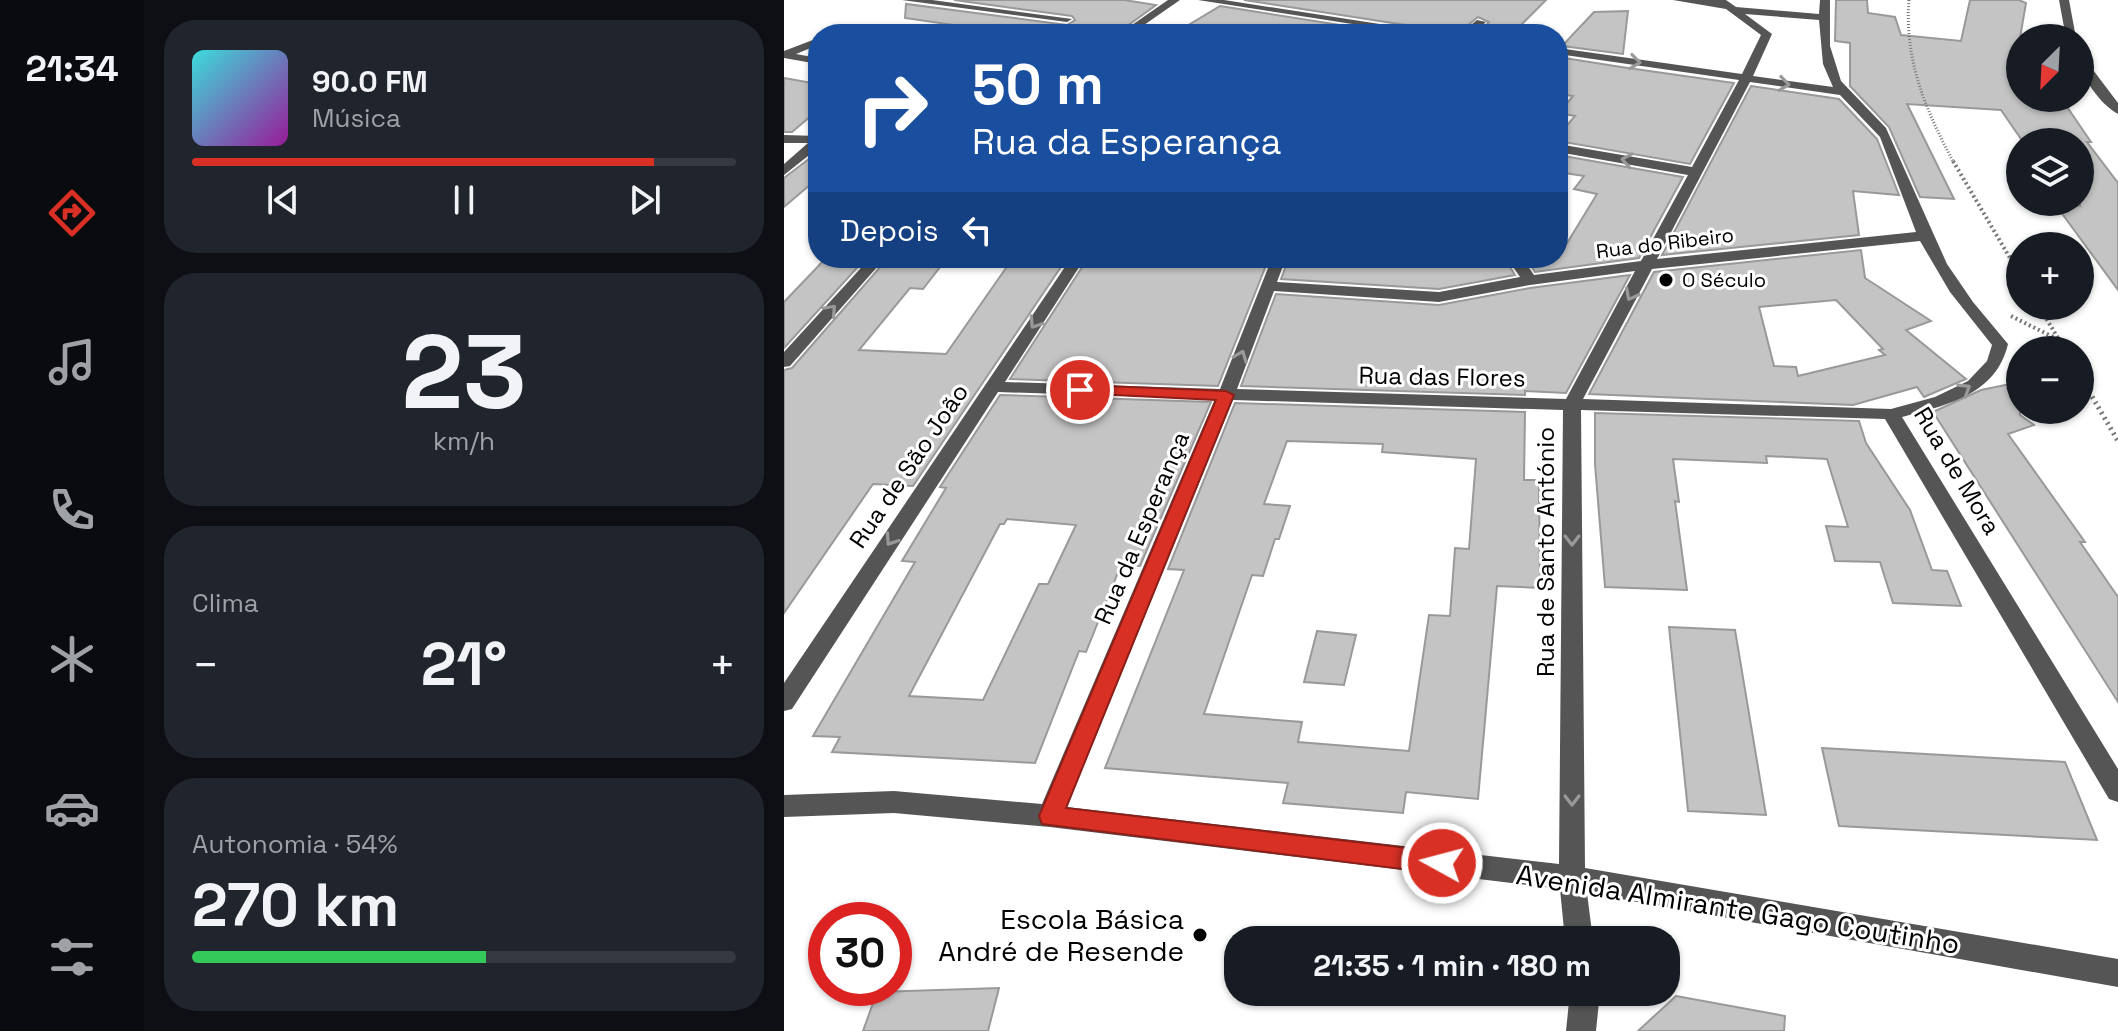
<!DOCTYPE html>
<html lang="pt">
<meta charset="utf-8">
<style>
body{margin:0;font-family:"Space Grotesk",sans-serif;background:#20242c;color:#f1f3f6;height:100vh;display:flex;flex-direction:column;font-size:30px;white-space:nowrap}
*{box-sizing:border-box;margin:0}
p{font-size:26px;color:#9ea1a6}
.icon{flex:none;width:44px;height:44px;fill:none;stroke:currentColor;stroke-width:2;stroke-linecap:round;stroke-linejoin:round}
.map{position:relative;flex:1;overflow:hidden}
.drawer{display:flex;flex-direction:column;gap:20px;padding:20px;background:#0d0f14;width:640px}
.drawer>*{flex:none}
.hud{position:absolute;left:24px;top:24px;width:760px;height:244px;border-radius:32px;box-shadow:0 2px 6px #0004;background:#1a4fa0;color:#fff;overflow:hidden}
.needle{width:52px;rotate:204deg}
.buttons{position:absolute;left:1222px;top:24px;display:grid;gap:16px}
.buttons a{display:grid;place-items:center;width:88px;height:88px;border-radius:50%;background:#171b24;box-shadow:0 2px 6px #0004;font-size:40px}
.speed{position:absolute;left:24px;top:902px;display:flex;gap:16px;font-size:40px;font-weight:700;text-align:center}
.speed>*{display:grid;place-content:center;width:104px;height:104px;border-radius:50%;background:#171b24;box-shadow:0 2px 6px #0004;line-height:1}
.speed .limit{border:12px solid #d22;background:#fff;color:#111}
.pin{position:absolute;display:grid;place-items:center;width:68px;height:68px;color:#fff;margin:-34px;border:4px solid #fff;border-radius:50%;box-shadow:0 2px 8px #0007}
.me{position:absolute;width:88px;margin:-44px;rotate:277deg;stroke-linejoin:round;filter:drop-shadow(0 0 6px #0008)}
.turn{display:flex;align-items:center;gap:28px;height:168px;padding:0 32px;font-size:36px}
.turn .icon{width:104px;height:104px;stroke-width:2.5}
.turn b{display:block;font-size:56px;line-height:68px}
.then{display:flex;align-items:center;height:76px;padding:0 32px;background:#0003;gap:16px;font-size:30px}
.big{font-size:60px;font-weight:800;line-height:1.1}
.drawer .card{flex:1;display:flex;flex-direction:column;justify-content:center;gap:12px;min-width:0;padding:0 28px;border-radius:32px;background:#20242c}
.drawer .dial{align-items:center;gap:0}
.dial b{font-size:104px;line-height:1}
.song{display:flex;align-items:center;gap:24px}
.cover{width:96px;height:96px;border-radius:12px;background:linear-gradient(135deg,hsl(180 70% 55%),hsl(300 70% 35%))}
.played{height:8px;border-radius:4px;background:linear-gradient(90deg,#d93025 85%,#363941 85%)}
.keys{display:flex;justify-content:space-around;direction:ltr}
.heat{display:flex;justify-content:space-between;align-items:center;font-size:44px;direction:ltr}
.charge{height:12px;border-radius:6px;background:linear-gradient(90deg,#34c759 54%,#363941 0)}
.trip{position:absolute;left:440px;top:926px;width:456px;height:80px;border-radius:32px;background:#171b24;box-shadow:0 2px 6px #0004;font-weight:800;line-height:80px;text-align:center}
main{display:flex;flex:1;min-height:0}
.tab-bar{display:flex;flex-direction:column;width:144px;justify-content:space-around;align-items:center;background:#090b0e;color:#9ea1a6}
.tab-bar .icon{width:56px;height:56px}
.tab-bar .on{color:#d93025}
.tab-bar b{font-size:36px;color:#f1f3f6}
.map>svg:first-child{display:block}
</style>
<main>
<nav class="tab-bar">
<b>21:34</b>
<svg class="icon on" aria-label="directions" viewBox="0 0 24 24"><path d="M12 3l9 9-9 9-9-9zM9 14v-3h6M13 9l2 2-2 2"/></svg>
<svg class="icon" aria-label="music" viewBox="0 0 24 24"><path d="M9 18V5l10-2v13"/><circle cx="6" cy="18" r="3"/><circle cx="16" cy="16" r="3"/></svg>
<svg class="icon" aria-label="phone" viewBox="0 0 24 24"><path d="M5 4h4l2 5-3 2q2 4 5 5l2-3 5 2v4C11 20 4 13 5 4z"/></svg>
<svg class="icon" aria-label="climate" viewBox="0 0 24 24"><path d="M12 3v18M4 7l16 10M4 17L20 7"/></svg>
<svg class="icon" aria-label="car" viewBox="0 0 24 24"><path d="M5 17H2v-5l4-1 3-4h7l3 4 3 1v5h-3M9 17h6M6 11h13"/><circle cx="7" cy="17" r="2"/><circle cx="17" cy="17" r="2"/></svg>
<svg class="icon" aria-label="filters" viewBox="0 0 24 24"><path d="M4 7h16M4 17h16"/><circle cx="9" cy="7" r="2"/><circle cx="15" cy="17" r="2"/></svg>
</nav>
<section class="drawer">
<div class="card">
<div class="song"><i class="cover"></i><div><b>90.0 FM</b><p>Música</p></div></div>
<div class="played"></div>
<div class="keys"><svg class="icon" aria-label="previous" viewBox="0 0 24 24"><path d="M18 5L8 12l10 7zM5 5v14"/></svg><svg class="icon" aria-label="pause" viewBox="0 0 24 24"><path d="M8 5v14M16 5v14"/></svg><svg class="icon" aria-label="next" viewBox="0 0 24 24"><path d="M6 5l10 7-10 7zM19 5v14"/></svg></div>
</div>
<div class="card dial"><b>23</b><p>km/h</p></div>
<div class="card"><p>Clima</p>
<div class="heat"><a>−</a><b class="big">21°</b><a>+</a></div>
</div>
<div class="card"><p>Autonomia · 54%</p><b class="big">270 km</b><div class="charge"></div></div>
</section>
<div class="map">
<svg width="1334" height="1031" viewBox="0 0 1334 1031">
<rect width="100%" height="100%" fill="#fff"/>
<g fill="#c4c4c4" stroke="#999" stroke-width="2" fill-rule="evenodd">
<path d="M170,0H340L372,5L332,34H231L121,18L122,4L283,25L291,20L288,16Z"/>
<path d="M460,0H762L728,34H693L705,22L694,17L673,34H663L660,31Z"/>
<path d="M1052,0H1083L1084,13L1111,17L1117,35L1177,41L1186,0H1235L1242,3L1236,38V98H1277L1307,142H1303L1334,183V290L1271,204L1296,206V142H1239L1217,110L1123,104L1170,199L1136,197L1105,127L1066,86V43L1051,41Z"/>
<path d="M436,6L613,34H456L403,26Z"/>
<path d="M844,11L839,54L778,46L810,12Z"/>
<path d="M774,57L837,67L950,83L906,164L774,141V136L791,116L775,113L789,96L774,94Z"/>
<path d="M0,78L34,84V110L8,132H0Z"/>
<path d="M967,86L1055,99L1093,139L1115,195L1069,191L1075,235L878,255Z"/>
<path d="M34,152V178L0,207V178Z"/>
<path d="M774,155L899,177L855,258L751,272L742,258H774L813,194L790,189L800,176L774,172Z"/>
<path d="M1077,250L1081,278L1147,321L1122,330L1182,379L1140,397L1133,387L1069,405L805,394L870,272ZM1052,300L1099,349L1095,350L1101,355L1014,376L1012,367L990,366L975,307Z"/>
<path d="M42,258H82L0,348V302Z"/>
<path d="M104,258H163L139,289L126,288L75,350L162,354L229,258H283L129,486L89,484L0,613V370L8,368Z"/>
<path d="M304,258H485L434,386L226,379Z"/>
<path d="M505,258H720L731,275L655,289L497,279Z"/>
<path d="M846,275L782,393L741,391V395L457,386L492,294L655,305L746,288Z"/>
<path d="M1236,382V415L1250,425L1224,434L1301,542H1296L1334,597V702L1149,412L1197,390Z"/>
<path d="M216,395L427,402L356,566L337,565L302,652L295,651L251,763L48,752L56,737L29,736L131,562L118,561L162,488L156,487ZM223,519L292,525L264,584H255L199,700L125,696L216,524H220Z"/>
<path d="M451,403L741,412L740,480H755L756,588L713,586L694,799L622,792L619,813L499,803L504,783L321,768L400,570L384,569ZM503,441L599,444L598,452L692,459L685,549L671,548L666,616L645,615L625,751L514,742L518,722L420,714L468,575L479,576L491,539H495L506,506L480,504Z"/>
<path d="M811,413L1075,421L1082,443L1126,510L1148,570L1163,571L1177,606L1109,603L1096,562L1051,561L1042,526L1064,527L1043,459L982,456L983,463L889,459L895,502L891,501L903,590L821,587L811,464Z"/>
<path d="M885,627L951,630L982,815L904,811Z"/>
<path d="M533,631L572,635L560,685L520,682Z"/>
<path d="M1038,748L1281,762L1313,840L1055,826Z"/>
<path d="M215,988L204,1031H79L93,992Z"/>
<path d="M892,996L1001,1016L1000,1031H854Z"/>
</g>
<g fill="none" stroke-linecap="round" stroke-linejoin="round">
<path stroke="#777" stroke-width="3" stroke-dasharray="1 2" stroke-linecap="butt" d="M1125,0C1120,60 1142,111 1170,163"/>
<g stroke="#777" stroke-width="4" stroke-dasharray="2 3" stroke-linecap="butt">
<path d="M1169,161L1236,275"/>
<path d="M1255,306L1281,350"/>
<path d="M1227,316L1275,340"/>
</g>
<path stroke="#777" stroke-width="5" stroke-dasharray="2 4" stroke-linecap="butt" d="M1296,376L1334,441"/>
<g fill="#555" fill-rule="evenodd">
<path d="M118,0H148L288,19L283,22Z"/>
<path d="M384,0H396L347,34H335Z"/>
<path d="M414,0H440L660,34H633Z"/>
<path d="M889,0H942L952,7L1035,14L1036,0H1046V46L1057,81L1102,128L1163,264L1189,302L1224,344C1212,395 1163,405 1118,417L1334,769V802L1325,799L1101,419L797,410L801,868L1334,959V987L803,893L809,940H781L776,889L266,827L110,813L0,817V795L110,791L258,804L431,399L214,392L8,709L0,711V683L287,258H301L221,382L436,389L488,258H502L493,282L655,292L736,277L723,258H738L750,275L857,261L904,175L774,152V144L908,167L955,80L774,54V48L958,74L977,35L942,9ZM961,14L1035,20L1039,64L1049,87L969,76L988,34ZM966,82L1056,95L1096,137L1132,232L873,259ZM1136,241L1166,292L1208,345L1203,361L1184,381L1151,397L1107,409L799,399L868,269ZM851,271L782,399L453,389L490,291L655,302L746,285ZM449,400L779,410L775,864L283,807Z"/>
<path d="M1275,0H1285L1292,38H1282Z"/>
<path d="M693,20L702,22L688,34H676Z"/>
<path d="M78,26L114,34H45Z"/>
<path d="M34,38V45L12,54L34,58V64L0,58V51Z"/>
<path d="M1296,57L1300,58L1334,103V114C1316,104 1296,77 1296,57Z"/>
<path d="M0,135L34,136V148L0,175V164L24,143H0Z"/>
<path d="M86,258H101L6,366L0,367V352Z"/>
<path d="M786,992H816L812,1031H782Z"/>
</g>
</g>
<defs><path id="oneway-chevron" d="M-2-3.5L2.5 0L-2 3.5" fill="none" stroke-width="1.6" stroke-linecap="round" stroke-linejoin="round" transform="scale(2)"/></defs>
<g stroke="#999">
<use href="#oneway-chevron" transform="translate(851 62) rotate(8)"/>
<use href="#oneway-chevron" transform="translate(1000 84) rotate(8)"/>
<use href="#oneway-chevron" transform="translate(843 160) rotate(-170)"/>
<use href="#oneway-chevron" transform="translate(847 295) rotate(118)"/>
<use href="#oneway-chevron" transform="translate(47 310) rotate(-48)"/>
<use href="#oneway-chevron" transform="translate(251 323) rotate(123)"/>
<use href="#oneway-chevron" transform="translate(457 356) rotate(-69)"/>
<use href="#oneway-chevron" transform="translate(1181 389) rotate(-32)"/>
<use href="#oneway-chevron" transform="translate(107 540) rotate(124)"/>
<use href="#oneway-chevron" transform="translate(788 540) rotate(90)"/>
<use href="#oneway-chevron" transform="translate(788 800) rotate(90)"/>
</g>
<path fill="#d93025" stroke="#8d1f18" stroke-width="2" d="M296,385L442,391L450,395L282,808L658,852L666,855L670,863L666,871L658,874L258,824L255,816L432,400L291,393V387Z"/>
<g fill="#000" stroke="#fff" stroke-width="3">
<circle cx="882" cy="280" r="8"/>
<circle cx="416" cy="935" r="8"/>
</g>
<g text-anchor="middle" stroke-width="6" stroke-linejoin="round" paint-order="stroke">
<g font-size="20" fill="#000" stroke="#fff">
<text transform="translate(881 243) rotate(-7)" y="7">Rua do Ribeiro</text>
</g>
<g font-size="20" fill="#000" stroke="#fff" text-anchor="start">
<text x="898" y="287">O Século</text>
</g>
<g font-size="24" fill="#000" stroke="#fff">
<text transform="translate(658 377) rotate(1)" y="8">Rua das Flores</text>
<text transform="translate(125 466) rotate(-56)" y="8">Rua de São João</text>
<text transform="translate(1173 471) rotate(59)" y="8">Rua de Mora</text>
<text transform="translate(358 528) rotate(-67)" y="8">Rua da Esperança</text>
<text transform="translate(762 552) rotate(-90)" y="8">Rua de Santo António</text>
</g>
<g font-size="28" fill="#000" stroke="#fff">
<text transform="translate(954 909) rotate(9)" y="10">Avenida Almirante Gago Coutinho</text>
</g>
<g font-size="28" fill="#000" stroke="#fff" text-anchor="end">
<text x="400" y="929">Escola Básica<tspan x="400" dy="32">André de Resende</tspan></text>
</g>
</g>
</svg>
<div class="buttons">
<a><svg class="needle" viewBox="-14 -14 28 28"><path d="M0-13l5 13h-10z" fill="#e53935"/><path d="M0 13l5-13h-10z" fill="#9ea1a6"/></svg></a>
<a><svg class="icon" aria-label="layers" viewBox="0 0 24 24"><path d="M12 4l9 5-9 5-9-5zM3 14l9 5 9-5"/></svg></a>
<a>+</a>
<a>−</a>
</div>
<div class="speed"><div class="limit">30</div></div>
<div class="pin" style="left:296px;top:390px;background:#d93025"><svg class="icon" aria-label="arrive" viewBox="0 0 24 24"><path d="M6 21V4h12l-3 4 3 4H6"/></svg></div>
<svg class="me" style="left:658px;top:863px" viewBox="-20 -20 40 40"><circle r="17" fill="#d93025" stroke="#fff" stroke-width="3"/><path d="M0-11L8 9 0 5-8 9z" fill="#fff"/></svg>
<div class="trip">21:35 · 1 min · 180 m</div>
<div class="hud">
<div class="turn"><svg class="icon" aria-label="right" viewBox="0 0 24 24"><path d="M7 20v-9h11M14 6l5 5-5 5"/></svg><div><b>50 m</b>Rua da Esperança</div></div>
<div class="then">Depois<svg class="icon" aria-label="left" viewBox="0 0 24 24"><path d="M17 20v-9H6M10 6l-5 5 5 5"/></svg></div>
</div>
</div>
</main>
